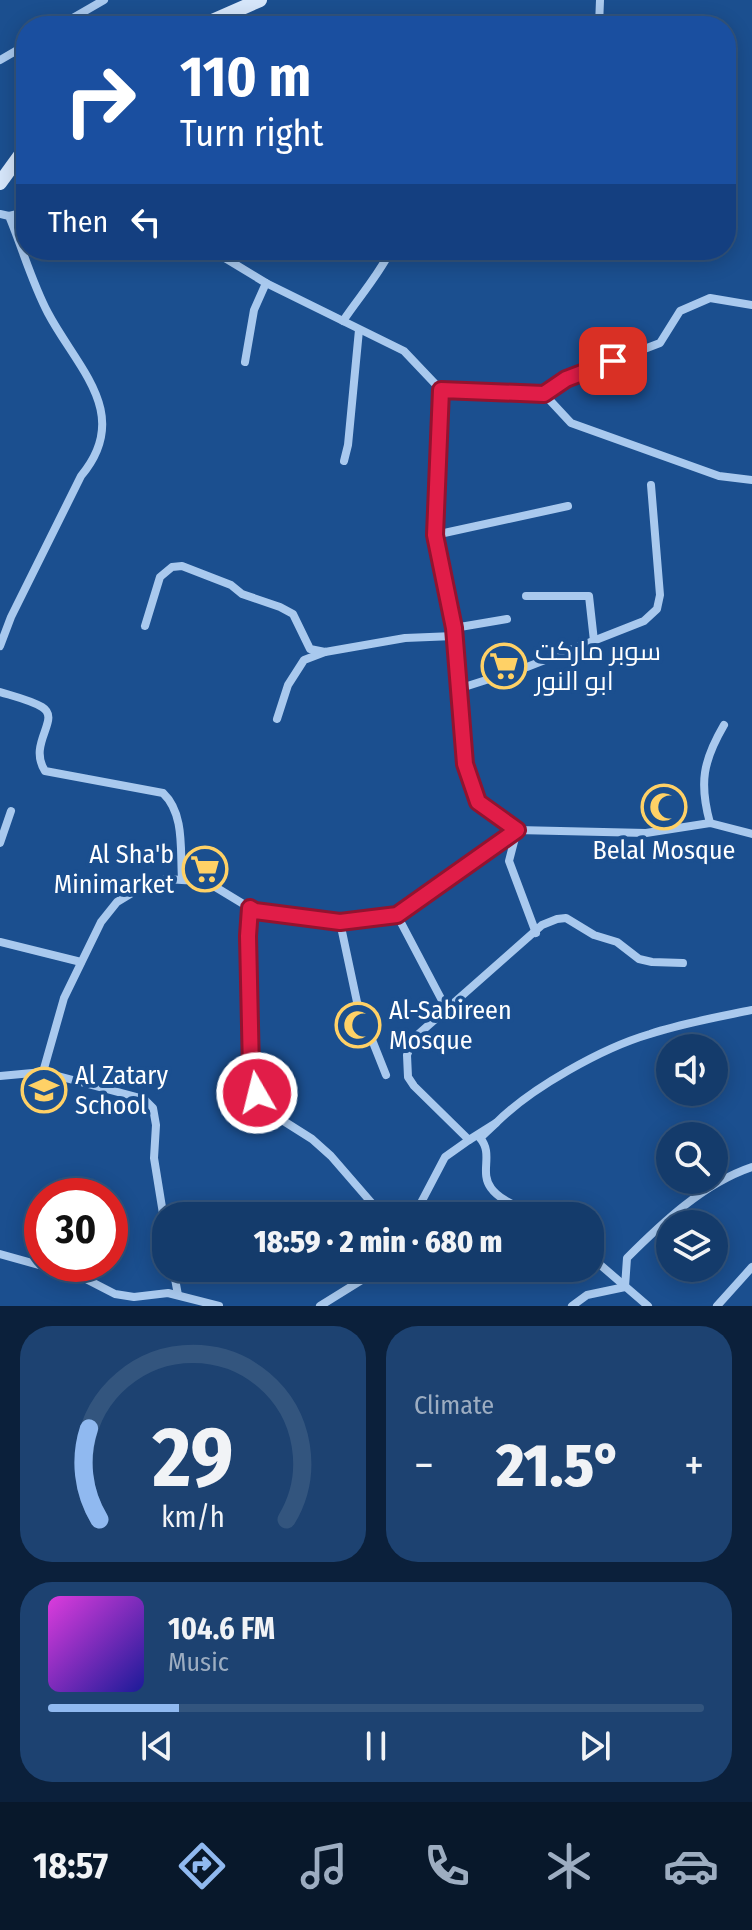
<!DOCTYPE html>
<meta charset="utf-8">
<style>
body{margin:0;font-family:"Fira Sans Condensed",Cairo,sans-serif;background:#1d4271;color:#f1f3f6;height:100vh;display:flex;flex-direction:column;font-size:30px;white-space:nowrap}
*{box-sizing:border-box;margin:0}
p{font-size:26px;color:#9dadc1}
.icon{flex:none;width:44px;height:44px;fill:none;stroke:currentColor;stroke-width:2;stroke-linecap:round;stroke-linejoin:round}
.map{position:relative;height:1306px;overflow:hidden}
.panel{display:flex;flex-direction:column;gap:20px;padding:20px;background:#0b203b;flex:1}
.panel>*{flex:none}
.top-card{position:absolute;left:16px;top:16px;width:720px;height:244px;border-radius:32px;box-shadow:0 4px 20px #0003,0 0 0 2px #33557e;background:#1a4fa0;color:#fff;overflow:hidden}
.tools{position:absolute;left:656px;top:1034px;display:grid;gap:16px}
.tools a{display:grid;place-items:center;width:72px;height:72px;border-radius:50%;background:#143b6b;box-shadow:0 4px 20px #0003,0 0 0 2px #33557e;font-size:40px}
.speed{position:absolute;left:24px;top:1178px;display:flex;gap:16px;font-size:40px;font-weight:700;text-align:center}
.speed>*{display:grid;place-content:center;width:104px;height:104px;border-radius:50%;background:#143b6b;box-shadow:0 4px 20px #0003,0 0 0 2px #33557e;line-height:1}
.speed .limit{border:12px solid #d22;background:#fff;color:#111}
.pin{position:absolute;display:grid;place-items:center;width:68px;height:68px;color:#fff;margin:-34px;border-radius:16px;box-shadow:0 4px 12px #0006}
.me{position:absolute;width:88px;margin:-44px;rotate:352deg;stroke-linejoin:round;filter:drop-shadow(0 0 6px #0008)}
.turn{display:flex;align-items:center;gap:28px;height:168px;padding:0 32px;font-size:36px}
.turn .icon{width:104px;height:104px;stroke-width:2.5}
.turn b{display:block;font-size:56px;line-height:68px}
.then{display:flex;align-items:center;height:76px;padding:0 32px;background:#0003;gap:16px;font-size:30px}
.big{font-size:60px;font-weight:800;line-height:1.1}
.panel .card{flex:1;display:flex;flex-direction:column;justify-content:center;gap:12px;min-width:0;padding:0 28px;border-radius:32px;background:#1d4271}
.panel .dial{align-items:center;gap:0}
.dial svg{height:208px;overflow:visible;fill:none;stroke:#33557e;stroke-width:7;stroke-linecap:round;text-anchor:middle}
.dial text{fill:#f1f3f6;stroke:none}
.song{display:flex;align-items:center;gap:24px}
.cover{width:96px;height:96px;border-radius:12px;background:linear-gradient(135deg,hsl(300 70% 55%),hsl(240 70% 35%))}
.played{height:8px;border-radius:4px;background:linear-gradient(90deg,#90b9f0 20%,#33557e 20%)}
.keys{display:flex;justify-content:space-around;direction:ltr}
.heat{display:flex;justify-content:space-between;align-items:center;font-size:44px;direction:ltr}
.panel .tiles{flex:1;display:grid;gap:20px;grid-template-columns:1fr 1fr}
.card:last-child{grid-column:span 2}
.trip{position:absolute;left:152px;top:1202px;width:452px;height:80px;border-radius:32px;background:#143b6b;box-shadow:0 4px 20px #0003,0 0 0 2px #33557e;font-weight:800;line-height:80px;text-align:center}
.tabs{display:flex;height:128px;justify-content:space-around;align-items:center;background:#08182b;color:#9dadc1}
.tabs .icon{width:56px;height:56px}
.tabs .selected{color:#90b9f0}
.tabs b{font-size:36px;color:#f1f3f6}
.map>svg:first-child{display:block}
</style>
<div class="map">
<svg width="752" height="1306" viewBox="0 0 752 1306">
<rect width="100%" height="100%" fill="#1b4f8f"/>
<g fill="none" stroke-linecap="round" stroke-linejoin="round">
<g stroke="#a9c9ee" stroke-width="8">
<path d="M59,26L104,0"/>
<path d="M599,26L600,0"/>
<path d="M0,60L26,45"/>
<path d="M0,214L9,216C22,247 32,283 48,313C77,368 133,414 81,476L11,617L0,646"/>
<path d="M9,216L26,212"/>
<path d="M217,250L220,255L266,283L404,351L441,390L435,535L454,628L465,764L478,802L517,830L509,861L536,933"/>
<path d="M343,321C359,297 378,276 391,250"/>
<path d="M245,362L254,310L266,283"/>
<path d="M441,390L544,394L571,423L719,476L752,480"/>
<path d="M544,394L566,379L660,343L680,311L710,298L752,305"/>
<path d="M344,461L348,445L359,330"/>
<path d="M435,535L568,506"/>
<path d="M526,596H589L594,641"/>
<path d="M145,626L160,577L172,567L182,566L231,585L242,594L280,607L293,614L310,649L325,652L405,638L454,636"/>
<path d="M454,628L507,619"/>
<path d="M458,689L527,667L644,621L657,609L660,595L651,485"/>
<path d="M0,692C13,696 30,700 42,707C62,719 27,743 45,771L163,793C185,814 180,850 182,879"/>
<path d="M277,719L288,685L304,660L325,652"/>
<path d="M710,823C699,783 703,761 724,725"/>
<path d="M0,843L11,811"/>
<path d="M250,908L251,1070L263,1108L312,1139L331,1156L383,1216"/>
<path d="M397,915L446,1008"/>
<path d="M340,922L357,1002L386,1075"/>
<path d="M0,942L81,962"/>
<path d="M43,1072L64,998L101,922L117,902L145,885L166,879L198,881L212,885L255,911L340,922L397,915L517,830L646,833L710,823L752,834"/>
<path d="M0,1076L43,1072L144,1099L153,1108L156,1125L154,1158L166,1232"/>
<path d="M496,1123C531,1088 602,1048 650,1034C683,1023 718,1017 752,1010"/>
<path d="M414,1216L445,1157L469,1140"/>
<path d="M536,1216C522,1208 500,1201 491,1188C479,1172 494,1154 480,1138L496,1123L469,1140L414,1086L408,1077L407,1055L414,1038L542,925L557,919L566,918L594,935L617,942L639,959L652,962L683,963"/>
<path d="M0,1254L82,1277L115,1294L134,1297L168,1293L219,1306"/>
<path d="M590,1256L648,1306"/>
<path d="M173,1268L178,1295"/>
<path d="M320,1306L381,1268"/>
<path d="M572,1306L587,1295L625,1287L627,1258C662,1223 704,1183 752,1167"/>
<path d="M717,1306L752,1267"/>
</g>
<g stroke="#d6e6fa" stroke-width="14">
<path d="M201,26L260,0"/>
<path d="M0,183L26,147"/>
</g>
</g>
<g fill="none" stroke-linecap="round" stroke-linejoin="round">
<g stroke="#92132f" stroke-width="20">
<path id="route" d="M257,1093L251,1070L248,936L250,908L255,911L340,922L397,915L517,830L478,802L465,764L454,628L435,535L441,390L544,394L566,379L613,361"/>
</g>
<use href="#route" stroke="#e11d48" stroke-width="14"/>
</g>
<defs>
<g id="supermarket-ring" transform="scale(2.3)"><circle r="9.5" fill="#1b4f8f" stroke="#ffd166" stroke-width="1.5"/><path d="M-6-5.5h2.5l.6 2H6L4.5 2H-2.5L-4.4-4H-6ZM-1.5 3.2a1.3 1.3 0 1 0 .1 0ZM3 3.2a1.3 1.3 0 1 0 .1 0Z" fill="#ffd166"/></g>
<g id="mosque-ring" transform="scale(2.3)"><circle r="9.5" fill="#1b4f8f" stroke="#ffd166" stroke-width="1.5"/><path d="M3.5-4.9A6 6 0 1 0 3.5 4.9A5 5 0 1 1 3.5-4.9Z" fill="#ffd166"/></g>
<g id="school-ring" transform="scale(2.3)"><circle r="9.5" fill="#1b4f8f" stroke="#ffd166" stroke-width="1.5"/><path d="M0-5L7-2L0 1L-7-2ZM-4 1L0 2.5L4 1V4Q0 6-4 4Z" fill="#ffd166"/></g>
</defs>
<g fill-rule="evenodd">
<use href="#supermarket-ring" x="504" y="666"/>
<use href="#mosque-ring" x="664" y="807"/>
<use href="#supermarket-ring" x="205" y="869"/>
<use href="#mosque-ring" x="358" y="1025"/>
<use href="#school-ring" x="44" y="1090"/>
</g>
<g text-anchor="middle" stroke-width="8" stroke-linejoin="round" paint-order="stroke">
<g font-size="26" fill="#fff" stroke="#1b4f8f" text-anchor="start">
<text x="535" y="660">سوبر ماركت<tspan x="535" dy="30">ابو النور</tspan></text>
<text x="664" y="859" text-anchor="middle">Belal Mosque</text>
<text x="174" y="863" text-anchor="end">Al Sha'b<tspan x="174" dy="30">Minimarket</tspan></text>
<text x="389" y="1019">Al-Sabireen<tspan x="389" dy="30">Mosque</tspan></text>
<text x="75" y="1084">Al Zatary<tspan x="75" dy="30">School</tspan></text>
</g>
</g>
</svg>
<div class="tools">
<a><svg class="icon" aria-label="sound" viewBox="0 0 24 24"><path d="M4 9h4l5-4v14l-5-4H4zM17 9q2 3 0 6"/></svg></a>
<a><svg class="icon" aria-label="search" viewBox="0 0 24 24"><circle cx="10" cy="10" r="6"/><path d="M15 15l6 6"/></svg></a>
<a><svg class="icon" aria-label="layers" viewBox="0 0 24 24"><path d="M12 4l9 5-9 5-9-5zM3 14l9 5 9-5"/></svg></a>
</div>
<div class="speed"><div class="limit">30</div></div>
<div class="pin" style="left:613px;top:361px;background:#d93025"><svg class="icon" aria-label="arrive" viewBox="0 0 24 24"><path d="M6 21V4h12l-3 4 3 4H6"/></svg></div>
<svg class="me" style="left:257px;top:1093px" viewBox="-20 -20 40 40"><circle r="17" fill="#e11d48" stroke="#fff" stroke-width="3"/><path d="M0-11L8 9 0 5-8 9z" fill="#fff"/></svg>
<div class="trip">18:59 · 2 min · 680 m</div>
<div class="top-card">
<div class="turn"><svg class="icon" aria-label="right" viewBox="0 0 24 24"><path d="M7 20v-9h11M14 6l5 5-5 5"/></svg><div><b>110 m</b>Turn right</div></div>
<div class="then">Then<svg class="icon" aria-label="left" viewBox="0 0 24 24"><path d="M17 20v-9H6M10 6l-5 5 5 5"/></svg></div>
</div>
</div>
<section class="panel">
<div class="tiles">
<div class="card dial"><svg viewBox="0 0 100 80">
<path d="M14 69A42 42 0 1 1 86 69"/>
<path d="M14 69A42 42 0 0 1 10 34" stroke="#90b9f0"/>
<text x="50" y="56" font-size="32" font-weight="700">29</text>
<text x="50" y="72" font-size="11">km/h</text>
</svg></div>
<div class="card"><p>Climate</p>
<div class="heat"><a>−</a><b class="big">21.5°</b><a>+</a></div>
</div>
<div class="card">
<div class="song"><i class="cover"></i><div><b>104.6 FM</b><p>Music</p></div></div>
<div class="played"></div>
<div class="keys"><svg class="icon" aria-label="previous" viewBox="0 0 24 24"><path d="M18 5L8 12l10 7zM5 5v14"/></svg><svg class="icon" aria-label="pause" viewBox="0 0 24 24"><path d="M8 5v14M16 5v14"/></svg><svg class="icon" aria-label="next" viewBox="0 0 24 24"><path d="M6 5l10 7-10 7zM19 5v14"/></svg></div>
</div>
</div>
</section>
<nav class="tabs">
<b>18:57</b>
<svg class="icon selected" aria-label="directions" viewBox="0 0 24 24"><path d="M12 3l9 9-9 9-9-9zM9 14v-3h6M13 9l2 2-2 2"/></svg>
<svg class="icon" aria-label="music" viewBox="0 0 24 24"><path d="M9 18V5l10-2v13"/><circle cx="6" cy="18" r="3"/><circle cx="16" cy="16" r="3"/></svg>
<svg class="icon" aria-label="phone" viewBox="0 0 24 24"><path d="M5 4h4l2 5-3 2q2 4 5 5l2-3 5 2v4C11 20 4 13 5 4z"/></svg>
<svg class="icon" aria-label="climate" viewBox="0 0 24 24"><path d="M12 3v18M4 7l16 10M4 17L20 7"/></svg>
<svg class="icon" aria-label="car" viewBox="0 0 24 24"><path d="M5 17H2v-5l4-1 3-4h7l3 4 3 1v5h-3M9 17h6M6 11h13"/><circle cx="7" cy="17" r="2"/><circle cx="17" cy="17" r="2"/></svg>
</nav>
